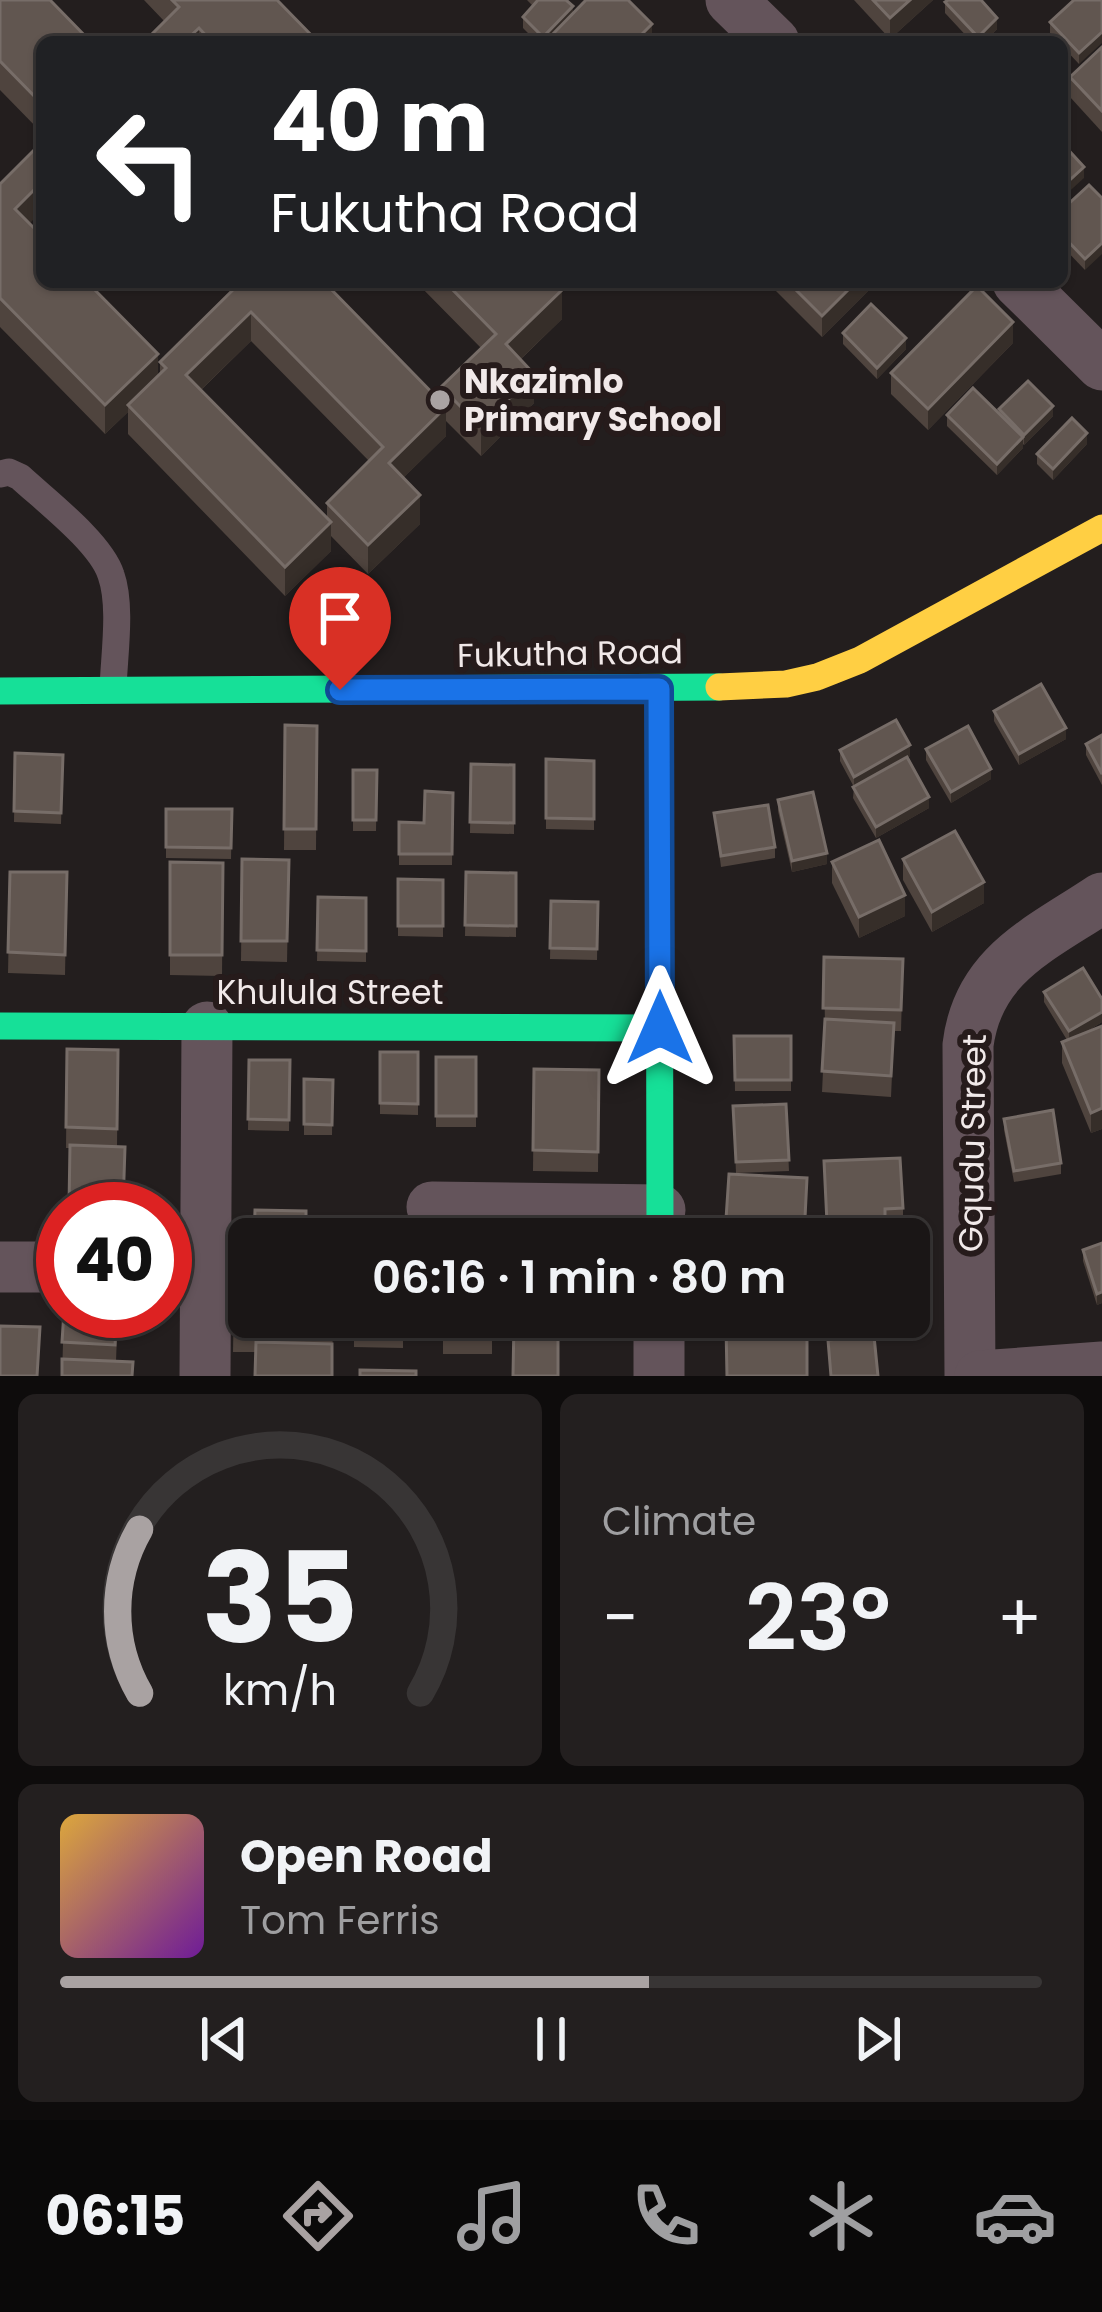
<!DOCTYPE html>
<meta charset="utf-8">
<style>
body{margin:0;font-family:Poppins,sans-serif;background:#231f1f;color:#f1f3f6;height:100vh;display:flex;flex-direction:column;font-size:45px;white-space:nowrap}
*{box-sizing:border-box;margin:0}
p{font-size:39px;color:#9f9fa1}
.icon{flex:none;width:66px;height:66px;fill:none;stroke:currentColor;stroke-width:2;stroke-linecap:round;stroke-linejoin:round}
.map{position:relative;height:1376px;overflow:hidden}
.sheet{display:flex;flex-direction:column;gap:18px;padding:18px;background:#0e0c0c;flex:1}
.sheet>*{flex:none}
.hud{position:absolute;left:36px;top:36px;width:1032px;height:252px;border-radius:18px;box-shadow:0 3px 9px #0004,0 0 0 3px #383535;background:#202124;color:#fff;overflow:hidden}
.speed{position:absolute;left:36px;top:1182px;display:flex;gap:24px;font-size:60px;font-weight:700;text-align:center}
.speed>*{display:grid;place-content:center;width:156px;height:156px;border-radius:50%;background:#1a1616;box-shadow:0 3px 9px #0004,0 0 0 3px #383535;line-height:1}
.speed .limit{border:18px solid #d22;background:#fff;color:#111}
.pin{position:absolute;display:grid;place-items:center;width:102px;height:102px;color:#fff;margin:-123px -51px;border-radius:50% 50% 50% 0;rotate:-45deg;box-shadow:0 0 12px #0007}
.pin .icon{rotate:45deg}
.me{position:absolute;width:132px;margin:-66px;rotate:0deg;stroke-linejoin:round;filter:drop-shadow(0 0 9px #0008)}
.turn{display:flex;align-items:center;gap:42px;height:252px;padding:0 36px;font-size:54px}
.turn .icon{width:156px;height:156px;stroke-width:2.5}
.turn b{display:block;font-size:84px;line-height:102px}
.big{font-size:90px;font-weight:600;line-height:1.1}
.sheet .widget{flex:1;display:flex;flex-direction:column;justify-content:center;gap:18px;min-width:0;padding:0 42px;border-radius:18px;background:#231f1f}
.sheet .dial{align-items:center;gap:0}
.dial svg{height:312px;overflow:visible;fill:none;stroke:#383535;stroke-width:7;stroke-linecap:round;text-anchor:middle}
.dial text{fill:#f1f3f6;stroke:none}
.song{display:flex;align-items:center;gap:36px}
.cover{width:144px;height:144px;border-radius:18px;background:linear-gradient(135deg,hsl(40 70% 55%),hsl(280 70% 35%))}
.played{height:12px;border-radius:6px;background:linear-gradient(90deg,#a9a2a2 60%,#383535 60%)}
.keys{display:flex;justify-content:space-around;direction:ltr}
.heat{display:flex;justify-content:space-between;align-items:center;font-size:66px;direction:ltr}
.sheet .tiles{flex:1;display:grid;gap:18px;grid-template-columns:1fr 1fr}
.widget:last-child{grid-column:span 2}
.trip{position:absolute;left:228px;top:1218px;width:702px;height:120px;border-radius:18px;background:#1a1616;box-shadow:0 3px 9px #0004,0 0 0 3px #383535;font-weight:600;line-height:120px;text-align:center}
.tab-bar{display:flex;height:192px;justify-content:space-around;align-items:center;background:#0a0909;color:#9f9fa1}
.tab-bar .icon{width:84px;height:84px}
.tab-bar .on{color:#a9a2a2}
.tab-bar b{font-size:54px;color:#f1f3f6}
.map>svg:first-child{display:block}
</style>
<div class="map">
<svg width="1102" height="1376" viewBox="0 0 1102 1376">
<rect width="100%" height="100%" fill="#231e1e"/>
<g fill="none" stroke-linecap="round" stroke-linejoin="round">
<path stroke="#64545b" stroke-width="27" d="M0,474L9,472L20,477C46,501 101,543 111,575C122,606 114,656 113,689"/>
<g stroke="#64545b" stroke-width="51">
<path d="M731,0L774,42"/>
<path d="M1018,282L1102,365"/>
<path d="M432,1207L660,1210"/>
<path d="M0,1267H63"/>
<path d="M205,1376L207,1027"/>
<path d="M659,1376V1317"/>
<path d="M970,1376L968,1045C978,964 1041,939 1102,898"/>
<path d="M980,1376L1102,1367"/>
</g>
<g stroke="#16e098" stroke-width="27">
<path d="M659,689L660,1239"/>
<path d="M0,691L719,687"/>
<path d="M0,1026L660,1028"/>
</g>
<path stroke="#ffcf43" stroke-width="27" d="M719,687L786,684L817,677L860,660L1102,528"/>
</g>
<g fill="#4f443e" fill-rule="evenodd">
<path d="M0,0L42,42V133L0,90Z"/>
<path d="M144,0H277L318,42H144L165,22Z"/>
<path d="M527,0H566L573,14L652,42H537L523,28V17L533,6Z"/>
<path d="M854,0H933L890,39Z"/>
<path d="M1102,0L1079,64L1062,46V42H1059L1050,33V22Z"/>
<path d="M945,2L997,29L984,42H972L945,13Z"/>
<path d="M1102,47V132L1070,97V77Z"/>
<path d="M0,184L29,223L158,376L160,374V362L241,282L441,402V387L481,348L416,282H554L562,319L521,359L534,403L481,456L446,421V436L403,478L420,524L368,574L331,536V551L285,596L128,434V412L105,434L0,327ZM251,341L369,461L327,503V518L201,390Z"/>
<path d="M1089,185L1085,270L1062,246V210Z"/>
<path d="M772,282H877L822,337L772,287Z"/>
<path d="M843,333L906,349L877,379L843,344Z"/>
<path d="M1013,343L928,430L891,394V373Z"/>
<path d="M999,409L1053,416L1024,445L1023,444V448L997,475L947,426V415L999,414Z"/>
<path d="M1087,444L1053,480L1037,464V454Z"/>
<path d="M994,711L1066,739L1019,765L994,721Z"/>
<path d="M285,725L317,726L316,850H284Z"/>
<path d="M1102,735V785L1086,755V744Z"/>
<path d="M926,749L991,779L951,803L926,760Z"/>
<path d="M840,750L910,756L907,758L929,808L876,838L853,798L854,787L840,761Z"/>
<path d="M15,753L63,755L61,824L14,822Z"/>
<path d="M546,759L594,761V830L546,829Z"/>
<path d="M471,764L514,765V834L470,833Z"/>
<path d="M353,770H377L376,831H353Z"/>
<path d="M453,793L452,865H399V822L424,823Z"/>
<path d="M778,800L827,864L792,872L778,811Z"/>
<path d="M166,809H232L231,859L166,858Z"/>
<path d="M714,813L775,847V858L721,867Z"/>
<path d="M242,859L289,860L287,962L241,961Z"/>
<path d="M903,859L984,903L932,932L903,880Z"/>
<path d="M170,862L223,863L222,976L170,975Z"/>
<path d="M832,862L905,916L859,938L832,883Z"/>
<path d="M10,872H67L65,975L8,973Z"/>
<path d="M466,872L516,873V937L465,936Z"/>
<path d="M398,879L443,880V937L398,936Z"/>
<path d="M318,897L366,898V962L317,961Z"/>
<path d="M551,901L598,902L597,960L550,959Z"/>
<path d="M824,957L903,959L901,1031H894L891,1097L822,1092L825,1029Z"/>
<path d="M1044,992L1102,999V1022L1086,1032L1102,1026V1129L1091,1133L1062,1063V1042L1067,1040L1044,1002Z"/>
<path d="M734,1036H791V1091H735Z"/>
<path d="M67,1049L118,1050L117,1147H125L124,1209H69L70,1148H66Z"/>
<path d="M380,1052H418V1115L380,1114Z"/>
<rect x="436" y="1057" width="40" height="70"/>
<path d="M249,1060H290L289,1131L248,1130Z"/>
<path d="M534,1069L599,1070L598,1172L533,1171Z"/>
<path d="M304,1079L333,1080L332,1135H304Z"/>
<path d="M786,1104L789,1171L736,1173L733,1106Z"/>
<path d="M1004,1119L1061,1163V1174L1014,1182L1004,1130Z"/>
<path d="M824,1161L903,1208V1229L885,1230V1239H827Z"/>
<path d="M729,1174L807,1199L805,1239H725Z"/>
<path d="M1102,1243V1303L1097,1305L1083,1261V1250Z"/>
<path d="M234,1293L333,1317L332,1376L256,1352H233Z"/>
<path d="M64,1311H118L116,1361L62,1376Z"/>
<path d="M354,1317H403V1348L354,1347Z"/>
<rect x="443" y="1317" width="49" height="37"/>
<path d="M834,1317H870V1334H835Z"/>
</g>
<g fill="#362e29">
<path d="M910,0H933L890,39V18Z"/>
<path d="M573,6V17L550,37L549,42H543V37Z"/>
<path d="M997,18V29L984,42H978V37Z"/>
<path d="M652,24V42H634Z"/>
<path d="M199,28V42H184Z"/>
<path d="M1102,32V43L1079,64V53Z"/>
<path d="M1084,167V178L1062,198V187Z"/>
<path d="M42,182V211L15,238V209Z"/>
<path d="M1102,243V254L1085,270V259Z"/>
<path d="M856,282H877L822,337V316Z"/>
<path d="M562,290V319L506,373V344Z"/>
<path d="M251,312V341L186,404V375Z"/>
<path d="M1013,322V343L928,430V409Z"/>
<path d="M906,338V349L877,379V368Z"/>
<path d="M158,354V383L128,405V412L105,434V405Z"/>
<path d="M534,374V403L481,456V427Z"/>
<path d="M1053,406V416L1024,445V435Z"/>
<path d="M446,407V436L389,492V463Z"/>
<path d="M1087,433V444L1053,480V469Z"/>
<path d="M1023,437V448L997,475V464Z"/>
<path d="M420,495V524L368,574V545Z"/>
<path d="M331,522V551L285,596V567Z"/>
<path d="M1066,728V739L1019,765V754Z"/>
<path d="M910,745V756L854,788V777Z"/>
<path d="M991,769V779L951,803V792Z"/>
<path d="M929,797V808L876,838V827Z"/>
<path d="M827,853V864L792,872V861Z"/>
<path d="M984,882V903L932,932V912Z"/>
<path d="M905,895V916L859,938V917Z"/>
<path d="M1102,1012V1022L1069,1042V1031Z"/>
<path d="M1102,1108V1129L1091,1133V1113Z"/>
<path d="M1102,1292V1303L1097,1305V1294Z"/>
</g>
<g fill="#615650" stroke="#776d68" stroke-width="3">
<path d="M0,0H50L91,42H42V104L0,61Z"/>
<path d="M172,0H277L318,42H212L199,28L184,42H144L179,7Z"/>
<path d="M538,0H566L573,6L543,37L523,17Z"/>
<path d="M586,0H628L652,24L634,42H555L550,37Z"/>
<path d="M873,0H910L890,18Z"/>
<path d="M948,0H981L997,18L978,37L945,2Z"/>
<path d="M1074,0H1102V32L1079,53L1050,22Z"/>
<path d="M1102,47V111L1070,77Z"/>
<path d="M42,142V182L15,209L42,236V282H87L158,354L105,405L0,298V184Z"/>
<path d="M1062,143L1084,167L1062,187Z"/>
<path d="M1089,185L1102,198V243L1085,259L1062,235V210Z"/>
<path d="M241,282H324L446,407L389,463L420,495L368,545L327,503L383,447L251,312L186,375L331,522L285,567L128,405L166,368L160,362Z"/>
<path d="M445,282H554L562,290L506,344L534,374L481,427L441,387L496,334Z"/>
<path d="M788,282H856L822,316Z"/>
<path d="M977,286L1013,322L928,409L891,373Z"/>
<path d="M871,304L906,338L877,368L843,333Z"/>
<path d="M1028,381L1053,406L1024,435L999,409Z"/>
<path d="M973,388L1023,437L997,464L947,415Z"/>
<path d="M1072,418L1087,433L1053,469L1037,454Z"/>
<path d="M1041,684L1066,728L1019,754L994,711Z"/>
<path d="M896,720L910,745L854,777L840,750Z"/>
<path d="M285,725L317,726L316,829H284Z"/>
<path d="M968,726L991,769L951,792L926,749Z"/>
<path d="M1102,735V774L1086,744Z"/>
<path d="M15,753L63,755L61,813L14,811Z"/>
<path d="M907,757L929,797L876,827L853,787Z"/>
<path d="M546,759L594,761V819L546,818Z"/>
<path d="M471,764L514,765V823L470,822Z"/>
<path d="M353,770H377L376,820H353Z"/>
<path d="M425,791L453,793L452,854H399V822L424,823Z"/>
<path d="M813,792L827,853L792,861L778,800Z"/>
<path d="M768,805L775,847L721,856L714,813Z"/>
<path d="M166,809H232L231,848L166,847Z"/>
<path d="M955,831L984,882L932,912L903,859Z"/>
<path d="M879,840L905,895L859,917L832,862Z"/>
<path d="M242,859L289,860L287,941H241Z"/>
<path d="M170,862L223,863L222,955H170Z"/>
<path d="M10,872H67L65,955L8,952Z"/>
<path d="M466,872L516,873V926L465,925Z"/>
<path d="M398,879L443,880V926H398Z"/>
<path d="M318,897L366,898V951L317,950Z"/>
<path d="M551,901L598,902L597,949L550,948Z"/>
<path d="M824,957L903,959L901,1010L823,1008Z"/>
<path d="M1083,968L1102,999V1012L1069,1031L1044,992Z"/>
<path d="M825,1019L894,1023L891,1076L822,1071Z"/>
<path d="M1102,1026V1108L1091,1113L1062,1042Z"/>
<path d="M734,1036H791V1080H735Z"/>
<path d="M67,1049L118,1050L117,1129L66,1127Z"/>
<path d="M380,1052H418V1104L380,1103Z"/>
<rect x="436" y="1057" width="40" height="59"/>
<path d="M249,1060H290L289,1120L248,1119Z"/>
<path d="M534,1069L599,1070L598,1152L533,1150Z"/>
<path d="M304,1079L333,1080L332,1125L304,1124Z"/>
<path d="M786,1104L789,1160L736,1162L733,1106Z"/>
<path d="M1053,1110L1061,1163L1014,1171L1004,1119Z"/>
<path d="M70,1145L125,1147L123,1207L69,1206Z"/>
<path d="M900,1158L903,1208L885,1209V1221L827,1223L824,1161Z"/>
<path d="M729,1174L807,1178L804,1237L725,1234Z"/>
<path d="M255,1210L306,1211V1239H254Z"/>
<path d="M536,1223L590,1225V1239H536Z"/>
<path d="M1102,1243V1292L1097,1294L1083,1250Z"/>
<path d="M234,1293H249V1317H333V1332L233,1331Z"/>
<path d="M64,1311H117L115,1345L62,1342Z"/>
<path d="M354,1317H403V1337L354,1336Z"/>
<path d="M443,1317H492V1334L443,1333Z"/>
<rect x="835" y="1317" width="35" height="6"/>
<path d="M514,1321L558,1322V1376H513Z"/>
<path d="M0,1326L40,1327L37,1376H0Z"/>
<path d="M726,1326H807V1376H727Z"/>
<path d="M874,1336L878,1376H831L828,1340Z"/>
<path d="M256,1342L332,1344V1376H255Z"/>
<path d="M62,1359L133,1362L132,1376H62Z"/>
<path d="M360,1370L416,1371V1376H360Z"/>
</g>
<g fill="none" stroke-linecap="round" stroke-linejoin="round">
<g stroke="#114b97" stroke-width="30">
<path id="route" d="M340,690L659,689L660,1028"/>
</g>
<use href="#route" stroke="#1a73e8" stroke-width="21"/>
</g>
<circle fill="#a9a2a2" stroke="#261b1b" stroke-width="4.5" cx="440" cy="400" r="12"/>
<g text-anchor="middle" stroke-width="12" stroke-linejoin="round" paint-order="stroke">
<g font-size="33" font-weight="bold" fill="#f1e9e9" stroke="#261b1b" text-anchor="start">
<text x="464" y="393">Nkazimlo<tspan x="464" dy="38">Primary School</tspan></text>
</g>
<g font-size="33" fill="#f1e9e9" stroke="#261b1b">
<text transform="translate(570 653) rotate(-1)" y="12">Fukutha Road</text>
<text x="330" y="1004">Khulula Street</text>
<text transform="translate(972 1143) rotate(-89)" y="12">Gqudu Street</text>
</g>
</g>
</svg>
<div class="speed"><div class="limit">40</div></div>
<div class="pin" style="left:340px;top:690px;background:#d93025"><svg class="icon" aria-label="arrive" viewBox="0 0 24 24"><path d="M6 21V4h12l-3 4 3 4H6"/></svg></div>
<svg class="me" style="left:660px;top:1028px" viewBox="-20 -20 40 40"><path d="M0-17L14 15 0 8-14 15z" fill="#1a73e8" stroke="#fff" stroke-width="4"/></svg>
<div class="trip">06:16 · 1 min · 80 m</div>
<div class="hud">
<div class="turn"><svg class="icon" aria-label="left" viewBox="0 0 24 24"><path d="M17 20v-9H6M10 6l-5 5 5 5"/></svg><div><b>40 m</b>Fukutha Road</div></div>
</div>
</div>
<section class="sheet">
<div class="tiles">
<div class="widget dial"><svg viewBox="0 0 100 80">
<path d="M14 69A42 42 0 1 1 86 69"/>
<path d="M14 69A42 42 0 0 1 14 27" stroke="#a9a2a2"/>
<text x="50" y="56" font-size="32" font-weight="700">35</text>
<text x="50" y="72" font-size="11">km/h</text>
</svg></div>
<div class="widget"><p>Climate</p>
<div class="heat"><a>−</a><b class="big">23°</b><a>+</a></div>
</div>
<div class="widget">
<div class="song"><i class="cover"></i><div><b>Open Road</b><p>Tom Ferris</p></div></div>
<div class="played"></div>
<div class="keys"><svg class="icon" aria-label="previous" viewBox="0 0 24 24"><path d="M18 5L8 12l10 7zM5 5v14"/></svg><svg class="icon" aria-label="pause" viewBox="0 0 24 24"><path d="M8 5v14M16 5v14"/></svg><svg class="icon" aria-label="next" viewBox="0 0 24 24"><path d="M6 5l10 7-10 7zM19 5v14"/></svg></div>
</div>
</div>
</section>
<nav class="tab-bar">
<b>06:15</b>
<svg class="icon on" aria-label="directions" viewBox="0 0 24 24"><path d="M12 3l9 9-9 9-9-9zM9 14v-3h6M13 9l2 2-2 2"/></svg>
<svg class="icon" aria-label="music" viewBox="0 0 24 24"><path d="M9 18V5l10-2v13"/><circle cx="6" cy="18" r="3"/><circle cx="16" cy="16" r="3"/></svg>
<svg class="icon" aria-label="phone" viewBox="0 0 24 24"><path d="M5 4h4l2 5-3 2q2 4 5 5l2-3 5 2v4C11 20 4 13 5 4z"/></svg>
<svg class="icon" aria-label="climate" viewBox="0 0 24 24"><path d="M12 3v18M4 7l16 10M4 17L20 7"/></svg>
<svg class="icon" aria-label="car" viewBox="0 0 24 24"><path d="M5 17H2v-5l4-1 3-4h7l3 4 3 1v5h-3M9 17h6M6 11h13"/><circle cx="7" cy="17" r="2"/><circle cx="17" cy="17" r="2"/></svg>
</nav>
